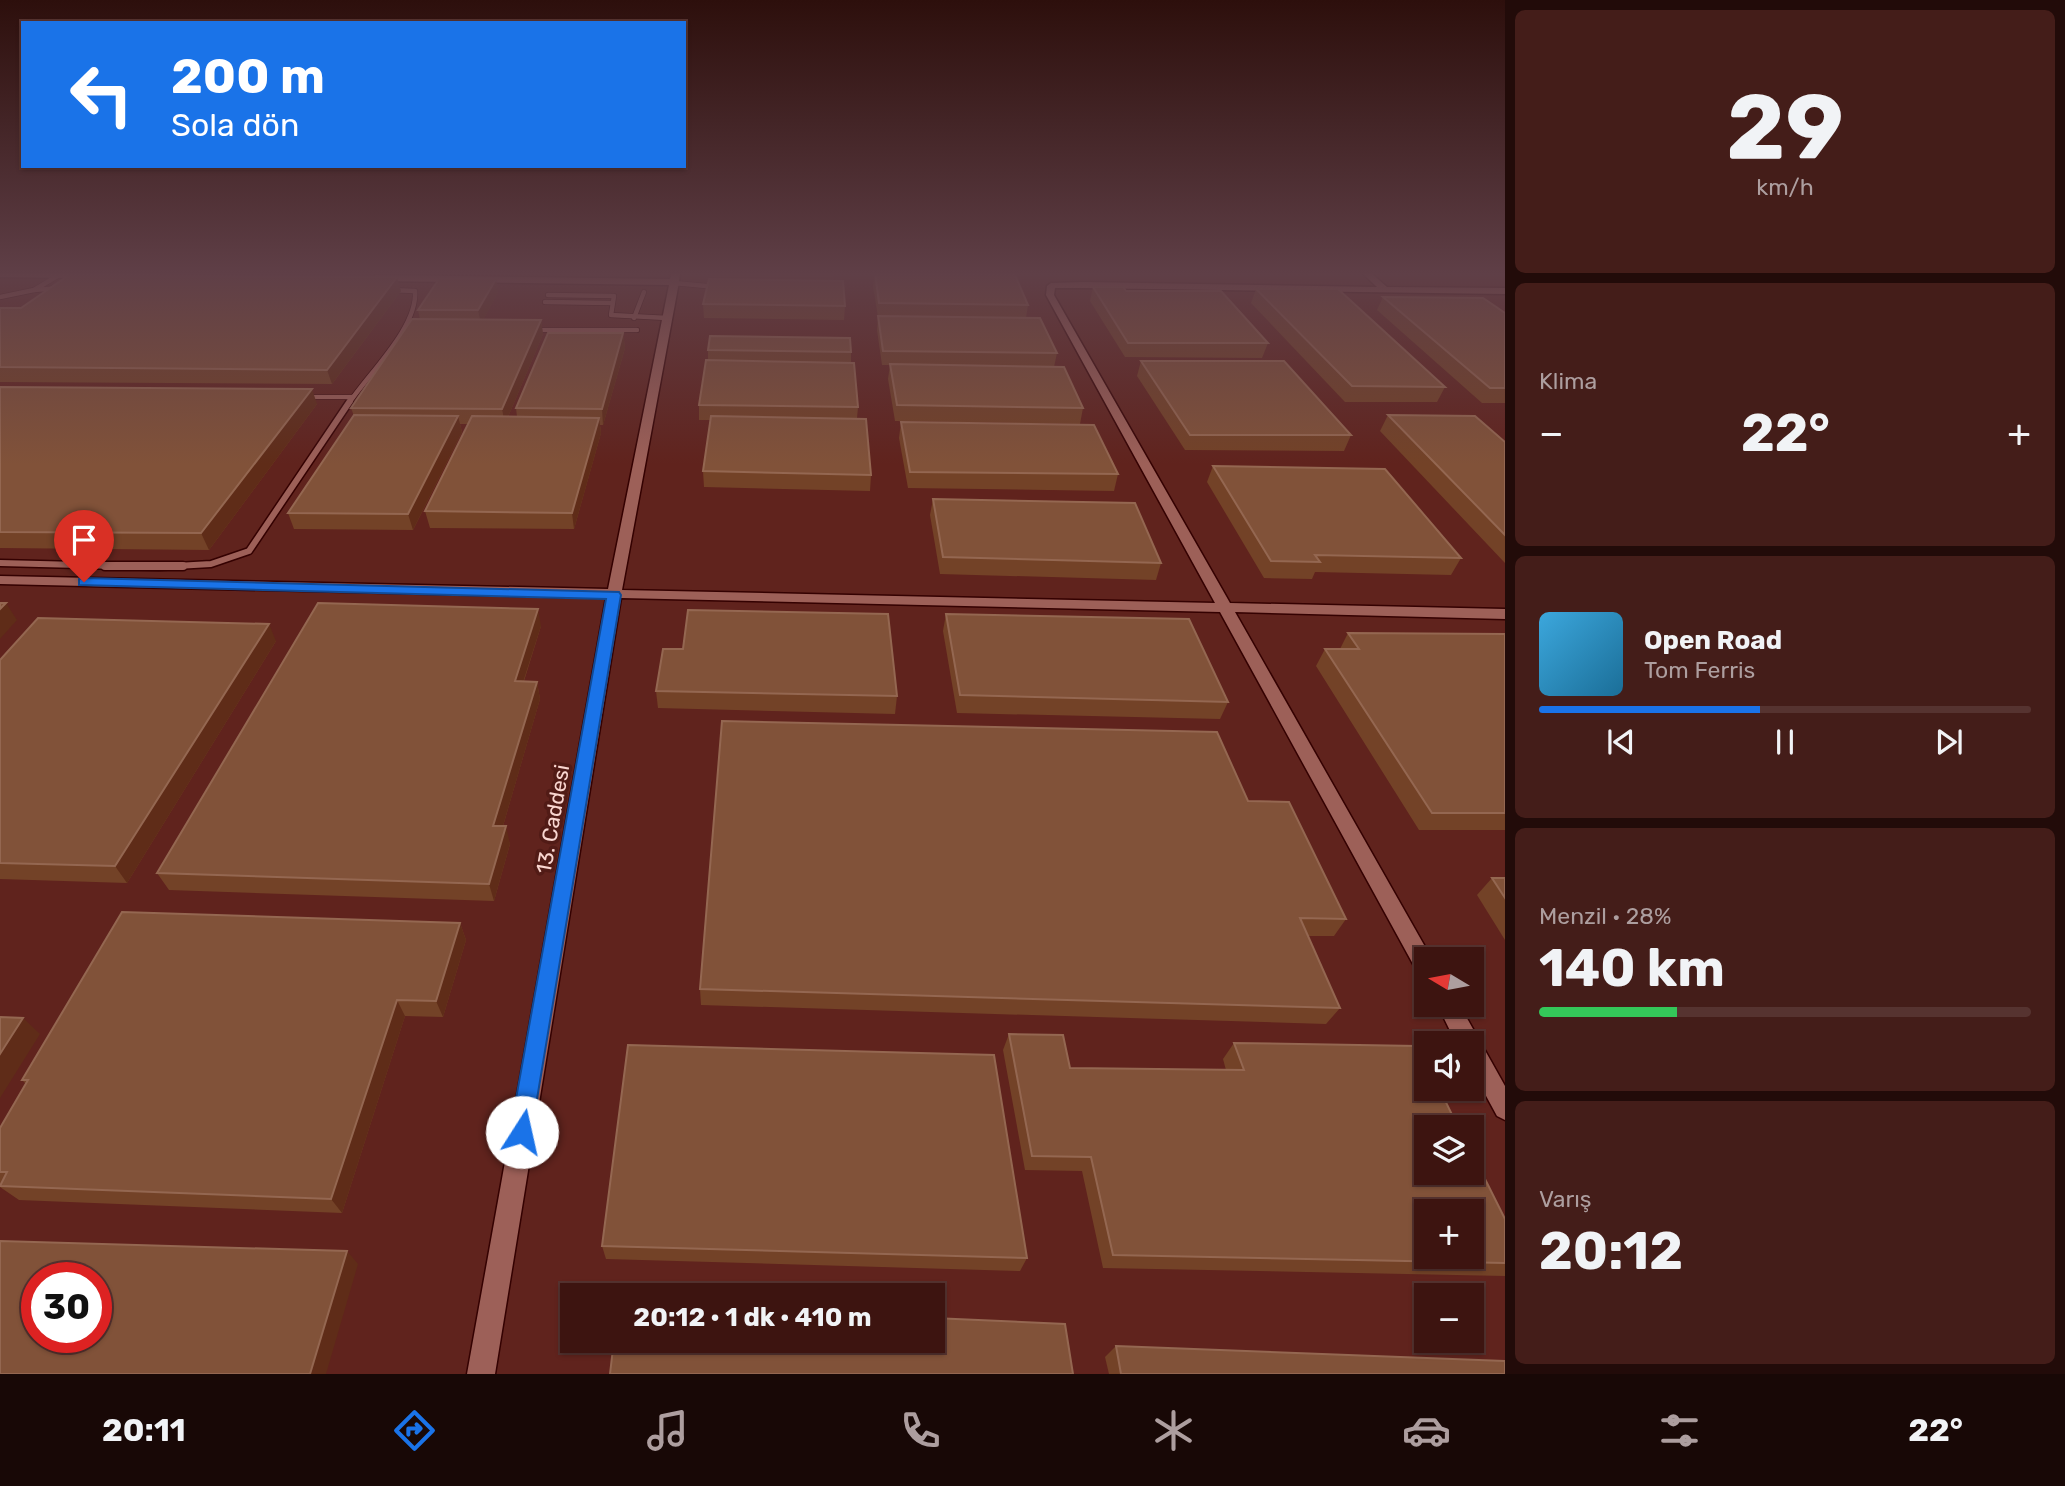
<!DOCTYPE html>
<html lang="tr">
<meta charset="utf-8">
<style>
body{margin:0;font-family:Rubik,sans-serif;background:#441d19;color:#f1f3f6;height:100vh;display:flex;flex-direction:column;font-size:26px;white-space:nowrap}
*{box-sizing:border-box;margin:0}
p{font-size:23px;color:#ad9e9f}
.icon{flex:none;width:38px;height:38px;fill:none;stroke:currentColor;stroke-width:2;stroke-linecap:round;stroke-linejoin:round}
.map{position:relative;flex:1;overflow:hidden}
.drawer{display:flex;flex-direction:column;gap:10px;padding:10px;background:#220b09;width:560px}
.drawer>*{flex:none}
.guide{position:absolute;left:21px;top:21px;width:665px;height:147px;border-radius:0px;box-shadow:0 2px 5px #0004,0 0 0 2px #563330;background:#1a73e8;color:#fff;overflow:hidden}
.needle{width:46px;rotate:280deg}
.tools{position:absolute;left:1414px;top:947px;display:grid;gap:14px}
.tools a{display:grid;place-items:center;width:70px;height:70px;border-radius:0px;background:#3d1410;box-shadow:0 2px 5px #0004,0 0 0 2px #563330;font-size:35px}
.speed{position:absolute;left:21px;top:1262px;display:flex;gap:14px;font-size:35px;font-weight:700;text-align:center}
.speed>*{display:grid;place-content:center;width:91px;height:91px;border-radius:50%;background:#3d1410;box-shadow:0 2px 5px #0004,0 0 0 2px #563330;line-height:1}
.speed .limit{border:10px solid #d22;background:#fff;color:#111}
.pin{position:absolute;display:grid;place-items:center;width:60px;height:60px;color:#fff;margin:-72px -30px;border-radius:50% 50% 50% 0;rotate:-45deg;box-shadow:0 0 7px #0007}
.pin .icon{rotate:45deg}
.me{position:absolute;width:77px;margin:-38px;rotate:10deg;stroke-linejoin:round;filter:drop-shadow(0 0 5px #0008)}
.turn{display:flex;align-items:center;gap:24px;height:147px;padding:0 35px;font-size:32px}
.turn .icon{width:91px;height:91px;stroke-width:2.5}
.turn b{display:block;font-size:49px;line-height:60px}
.big{font-size:52px;font-weight:700;line-height:1.1}
.drawer .tile{flex:1;display:flex;flex-direction:column;justify-content:center;gap:10px;min-width:0;padding:0 24px;border-radius:10px;background:#441d19}
.drawer .dial{align-items:center;gap:0}
.dial b{font-size:91px;line-height:1}
.song{display:flex;align-items:center;gap:21px}
.cover{width:84px;height:84px;border-radius:10px;background:linear-gradient(135deg,hsl(200 70% 55%),hsl(200 70% 35%))}
.played{height:7px;border-radius:4px;background:linear-gradient(90deg,#1a73e8 45%,#563330 45%)}
.keys{display:flex;justify-content:space-around;direction:ltr}
.heat{display:flex;justify-content:space-between;align-items:center;font-size:38px;direction:ltr}
.charge{height:10px;border-radius:5px;background:linear-gradient(90deg,#34c759 28%,#563330 0)}
.trip{position:absolute;left:560px;top:1283px;width:385px;height:70px;border-radius:0px;background:#3d1410;box-shadow:0 2px 5px #0004,0 0 0 2px #563330;font-weight:700;line-height:70px;text-align:center}
.tabs{display:flex;height:112px;justify-content:space-around;align-items:center;background:#180806;color:#ad9e9f}
.tabs .icon{width:49px;height:49px}
.tabs .selected{color:#1a73e8}
.tabs b{font-size:32px;color:#f1f3f6}
main{display:flex;flex:1;min-height:0}
.map>svg:first-child{display:block}
</style>
<main>
<div class="map">
<svg width="1505" height="1374" viewBox="0 0 1505 1374">
<rect width="100%" height="100%" fill="#511b16"/>
<path fill="#60231d" fill-rule="evenodd" d="M0,272H1505V1374H0ZM1426,959H1472V1004H1426ZM1426,1043H1472V1088H1426ZM1426,1127H1472V1172H1426ZM1426,1211H1472V1256H1426ZM37,1278H96V1337H37ZM572,1295H933V1340H572ZM1426,1295H1472V1340H1426Z"/>
<g fill="none" stroke-linecap="round" stroke-linejoin="round">
<g stroke="#340101" stroke-width="6">
<g id="service-far2">
<path d="M674,283L717,287"/>
<path d="M34,290L59,288"/>
<path d="M548,295L614,296L611,315L667,318"/>
<path d="M0,297L34,290L59,275"/>
<path d="M545,302L611,303"/>
<path d="M634,318L644,292"/>
<path d="M532,330H637"/>
<path d="M304,397H353"/>
<path d="M349,403C369,373 418,327 415,291L390,290"/>
</g>
</g>
<g stroke="#340101" stroke-width="9">
<path id="service-far1" d="M0,563L159,567L211,564L249,551L350,401"/>
</g>
<g stroke="#340101" stroke-width="11">
<path id="service" d="M105,566H183"/>
</g>
<g stroke="#340101" stroke-width="3">
<g id="minor">
<path d="M0,272L158,273L162,276L158,279L0,277Z"/>
<path d="M672,272H680L679,282L622,590L1215,603L1046,295L1047,286L1051,283L1084,282L1377,287L1361,272H1370L1387,287L1505,288V294L1084,288H1055L1054,295L1230,603L1505,609V619L1235,612L1432,959H1426V977L1419,975L1220,612L621,598L495,1374H467L606,598L0,584V576L608,589L669,285L376,281L372,278L376,275L670,279Z"/>
<path d="M1437,1004H1459L1505,1086V1120L1497,1116L1472,1070V1043H1456Z"/>
</g>
</g>
<use href="#service-far2" stroke="#9d6058" stroke-width="4.5"/>
<use href="#service-far1" stroke="#9d6058" stroke-width="6"/>
<use href="#service" stroke="#9d6058" stroke-width="8"/>
<use href="#minor" fill="#9d6058" fill-rule="evenodd"/>
</g>
<g fill="#734227">
<path d="M710,272H845V274H834L833,277H710Z"/>
<path d="M1197,272H1333L1332,275L1198,273Z"/>
<path d="M1402,272H1505V274L1403,273Z"/>
<path d="M875,273L1028,305L1026,318L1057,353L1054,367L1083,408L1080,424L895,421L888,379L890,365H882L877,330L878,317L873,286Z"/>
<path d="M1093,287L1126,291L1268,343L1262,358L1125,357L1090,301Z"/>
<path d="M1256,289L1445,387L1437,402H1345L1251,303Z"/>
<path d="M401,291L332,384L0,382V308H21Z"/>
<path d="M498,292L483,320H541L543,334L508,417H517L516,408L623,333L625,348L603,425H600L601,433L574,529L430,528L425,511L468,424H460L462,432L413,530L294,529L288,513L354,416L351,408L420,319L418,310Z"/>
<path d="M1383,297L1505,313V403H1482L1377,310Z"/>
<path d="M703,304L845,306L844,320L704,318Z"/>
<path d="M708,350L851,352V363L858,407L857,418L871,475L870,491L704,487L703,471L711,420H699V405L708,361Z"/>
<path d="M1141,361L1351,435L1344,451L1185,450L1137,376Z"/>
<path d="M0,387L317,404L209,550L0,548Z"/>
<path d="M1388,415L1505,442V563L1380,431Z"/>
<path d="M901,422L1118,474L1114,491L908,488L899,438Z"/>
<path d="M1213,466L1461,558L1451,575L1315,572L1312,579L1264,578L1207,482Z"/>
<path d="M933,499L1161,563L1156,580L940,574L930,515Z"/>
<path d="M946,614L1228,702L1220,719L957,713L943,631Z"/>
<path d="M541,626L524,681L537,682L540,699L503,826L510,844L494,901L169,890L157,873Z"/>
<path d="M1348,633L1505,634V830H1419L1316,666L1325,649H1340Z"/>
<path d="M276,641L127,883L0,879V660Z"/>
<path d="M656,691L897,696L895,714L658,708Z"/>
<path d="M1248,801L1346,919L1334,936H1308L1340,1008L1326,1024L701,1005L700,989Z"/>
<path d="M1492,878H1505V940L1477,895Z"/>
<path d="M460,923L466,940L443,1017L405,1016L342,1213L19,1200L0,1187V1128L26,1084L22,1080Z"/>
<path d="M1009,1034L1070,1068L1226,1070L1223,1059L1234,1043L1505,1219V1276L1103,1268L1082,1171L1025,1170L1003,1050Z"/>
<path d="M602,1246L1027,1258L1020,1271L606,1259Z"/>
<path d="M1116,1346L1505,1374H1109L1105,1357Z"/>
</g>
<g fill="#5f2c18">
<path d="M397,277L401,291L332,384L327,370Z"/>
<path d="M496,279L498,292L481,324L478,310Z"/>
<path d="M541,320L543,334L505,424L502,409Z"/>
<path d="M623,333L625,348L603,425L602,409Z"/>
<path d="M312,389L317,404L209,550L201,533Z"/>
<path d="M458,416L462,432L413,530L408,514Z"/>
<path d="M599,418L601,433L574,529L572,513Z"/>
<path d="M6,603L17,620L0,639V609Z"/>
<path d="M538,609L541,626L518,698L515,681Z"/>
<path d="M269,624L276,641L127,883L115,866Z"/>
<path d="M537,682L540,699L498,843L493,826Z"/>
<path d="M506,826L510,844L494,901L489,884Z"/>
<path d="M460,923L466,940L443,1017L436,1001Z"/>
<path d="M397,1000L405,1016L342,1213L331,1199Z"/>
<path d="M23,1018L40,1034L0,1098V1054Z"/>
<path d="M347,1251L358,1264L326,1374H310Z"/>
</g>
<g fill="#815239" stroke="#946751" stroke-width="2" fill-rule="evenodd">
<path d="M875,273L1015,275L1028,305L879,303Z"/>
<path d="M69,275L397,277L327,370L0,367V308H21Z"/>
<path d="M439,279H496L478,310H418Z"/>
<path d="M709,279L843,281L845,306L703,304Z"/>
<path d="M1093,287H1123L1126,291H1221L1268,343H1128Z"/>
<path d="M1256,289H1338L1445,387L1352,386Z"/>
<path d="M1383,297L1483,298L1505,313V388H1490Z"/>
<path d="M878,316L1040,318L1057,353L883,351Z"/>
<path d="M412,319L541,320L502,409L351,408Z"/>
<path d="M548,333H623L602,409L516,408Z"/>
<path d="M710,336L850,338L851,352L708,350Z"/>
<path d="M706,360L854,363L858,407L699,405Z"/>
<path d="M1141,361H1284L1351,435H1190Z"/>
<path d="M890,364L1064,367L1083,408L897,405Z"/>
<path d="M0,387L312,389L201,533L0,532Z"/>
<path d="M354,415L458,416L408,514L288,513Z"/>
<path d="M1388,415L1475,416L1505,442V535Z"/>
<path d="M472,416L599,418L572,513L425,511Z"/>
<path d="M711,416L866,419L871,475L703,471Z"/>
<path d="M901,422L1094,425L1118,474L910,472Z"/>
<path d="M1213,466L1385,469L1461,558L1315,555L1320,562L1271,561Z"/>
<path d="M933,499L1135,503L1161,563L943,557Z"/>
<path d="M0,603H6L0,609Z"/>
<path d="M318,603L538,609L515,681L537,682L493,826H506L489,884L157,873Z"/>
<path d="M688,610L888,614L897,696L656,691L663,649H683Z"/>
<path d="M946,614L1189,619L1228,702L960,695Z"/>
<path d="M38,618L269,624L115,866L0,863V660Z"/>
<path d="M1348,633L1505,634V813H1432L1325,649H1359Z"/>
<path d="M722,721L1217,732L1248,801L1289,802L1346,919L1300,918L1340,1008L700,989Z"/>
<path d="M1492,878H1505V898Z"/>
<path d="M122,912L460,923L436,1001L397,1000L331,1199L0,1186L7,1172H0V1128L28,1080H22Z"/>
<path d="M0,1017L23,1018L0,1054Z"/>
<path d="M1009,1034L1063,1035L1070,1068L1244,1070L1234,1043L1417,1046L1426,1064V1088H1439L1458,1127H1426V1172H1472V1153L1505,1219V1263L1113,1255L1091,1157L1032,1156ZM1426,1211H1472V1256H1426Z"/>
<path d="M628,1045L994,1055L1027,1258L602,1246Z"/>
<path d="M0,1241L347,1251L310,1374H0ZM37,1278H96V1337H37Z"/>
<path d="M933,1318L1065,1324L1073,1374H610L614,1340H933Z"/>
<path d="M1116,1346L1505,1361V1374H1121Z"/>
</g>
<linearGradient id="sky" x2="0" y2="1"><stop stop-color="#2d0f0c"/><stop offset="0.59" stop-color="#5f3f47"/><stop offset="1" stop-color="#5f3f47" stop-opacity="0"/></linearGradient>
<rect width="1505" height="464" fill="url(#sky)"/>
<path fill="#1a73e8" stroke="#114b97" stroke-width="2" d="M84,578L619,592L621,595L530,1141L522,1144L514,1141L510,1132L606,599L79,585V579Z"/>
<g text-anchor="middle" stroke-width="7" stroke-linejoin="round" paint-order="stroke">
<g font-size="21" fill="#f9d6d0" stroke="#511b16">
<text transform="translate(553 819) rotate(-80)" y="7">13. Caddesi</text>
</g>
</g>
</svg>
<div class="tools">
<a><svg class="needle" viewBox="-14 -14 28 28"><path d="M0-13l5 13h-10z" fill="#e53935"/><path d="M0 13l5-13h-10z" fill="#ad9e9f"/></svg></a>
<a><svg class="icon" aria-label="sound" viewBox="0 0 24 24"><path d="M4 9h4l5-4v14l-5-4H4zM17 9q2 3 0 6"/></svg></a>
<a><svg class="icon" aria-label="layers" viewBox="0 0 24 24"><path d="M12 4l9 5-9 5-9-5zM3 14l9 5 9-5"/></svg></a>
<a>+</a>
<a>−</a>
</div>
<div class="speed"><div class="limit">30</div></div>
<div class="pin" style="left:84px;top:582px;background:#d93025"><svg class="icon" aria-label="arrive" viewBox="0 0 24 24"><path d="M6 21V4h12l-3 4 3 4H6"/></svg></div>
<svg class="me" style="left:522px;top:1132px" viewBox="-20 -20 40 40"><circle r="19" fill="#fff"/><path d="M0-13L10 11 0 6-10 11z" fill="#1a73e8"/></svg>
<div class="trip">20:12 · 1 dk · 410 m</div>
<div class="guide">
<div class="turn"><svg class="icon" aria-label="left" viewBox="0 0 24 24"><path d="M17 20v-9H6M10 6l-5 5 5 5"/></svg><div><b>200 m</b>Sola dön</div></div>
</div>
</div>
<section class="drawer">
<div class="tile dial"><b>29</b><p>km/h</p></div>
<div class="tile"><p>Klima</p>
<div class="heat"><a>−</a><b class="big">22°</b><a>+</a></div>
</div>
<div class="tile">
<div class="song"><i class="cover"></i><div><b>Open Road</b><p>Tom Ferris</p></div></div>
<div class="played"></div>
<div class="keys"><svg class="icon" aria-label="previous" viewBox="0 0 24 24"><path d="M18 5L8 12l10 7zM5 5v14"/></svg><svg class="icon" aria-label="pause" viewBox="0 0 24 24"><path d="M8 5v14M16 5v14"/></svg><svg class="icon" aria-label="next" viewBox="0 0 24 24"><path d="M6 5l10 7-10 7zM19 5v14"/></svg></div>
</div>
<div class="tile"><p>Menzil · 28%</p><b class="big">140 km</b><div class="charge"></div></div>
<div class="tile"><p>Varış</p><b class="big">20:12</b></div>
</section>
</main>
<nav class="tabs">
<b>20:11</b>
<svg class="icon selected" aria-label="directions" viewBox="0 0 24 24"><path d="M12 3l9 9-9 9-9-9zM9 14v-3h6M13 9l2 2-2 2"/></svg>
<svg class="icon" aria-label="music" viewBox="0 0 24 24"><path d="M9 18V5l10-2v13"/><circle cx="6" cy="18" r="3"/><circle cx="16" cy="16" r="3"/></svg>
<svg class="icon" aria-label="phone" viewBox="0 0 24 24"><path d="M5 4h4l2 5-3 2q2 4 5 5l2-3 5 2v4C11 20 4 13 5 4z"/></svg>
<svg class="icon" aria-label="climate" viewBox="0 0 24 24"><path d="M12 3v18M4 7l16 10M4 17L20 7"/></svg>
<svg class="icon" aria-label="car" viewBox="0 0 24 24"><path d="M5 17H2v-5l4-1 3-4h7l3 4 3 1v5h-3M9 17h6M6 11h13"/><circle cx="7" cy="17" r="2"/><circle cx="17" cy="17" r="2"/></svg>
<svg class="icon" aria-label="filters" viewBox="0 0 24 24"><path d="M4 7h16M4 17h16"/><circle cx="9" cy="7" r="2"/><circle cx="15" cy="17" r="2"/></svg>
<b>22°</b>
</nav>
